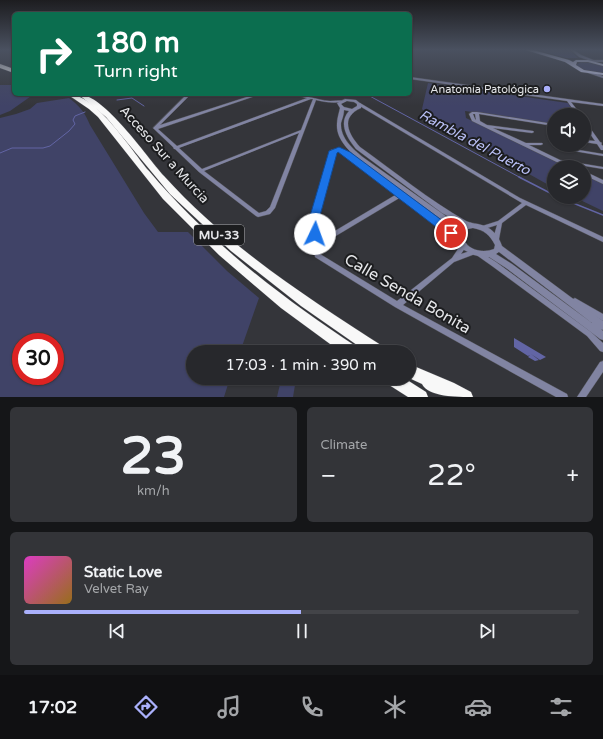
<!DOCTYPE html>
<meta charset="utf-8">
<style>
body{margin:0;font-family:"Varela Round",sans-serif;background:#333438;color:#f1f3f6;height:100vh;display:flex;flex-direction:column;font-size:15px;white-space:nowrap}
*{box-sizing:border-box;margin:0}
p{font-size:13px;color:#a4a6a9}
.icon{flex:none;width:22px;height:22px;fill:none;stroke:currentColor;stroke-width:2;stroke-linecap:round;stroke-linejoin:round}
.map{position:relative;height:397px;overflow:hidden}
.details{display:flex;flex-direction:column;gap:10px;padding:10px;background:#151618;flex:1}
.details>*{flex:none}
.top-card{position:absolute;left:12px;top:12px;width:400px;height:84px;border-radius:6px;box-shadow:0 1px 3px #0004,0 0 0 1px #434448;background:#0b6e4f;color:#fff;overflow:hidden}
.controls{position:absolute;left:547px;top:108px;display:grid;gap:8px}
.controls a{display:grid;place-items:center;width:44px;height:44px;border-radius:50%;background:#27282c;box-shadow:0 1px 3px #0004,0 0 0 1px #434448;font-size:20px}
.speed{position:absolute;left:12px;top:333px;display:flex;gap:8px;font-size:20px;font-weight:700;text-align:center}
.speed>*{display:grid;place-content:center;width:52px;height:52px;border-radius:50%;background:#27282c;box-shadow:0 1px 3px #0004,0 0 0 1px #434448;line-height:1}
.speed .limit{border:6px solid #d22;background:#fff;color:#111}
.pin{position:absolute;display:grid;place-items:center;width:34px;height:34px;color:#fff;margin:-17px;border:2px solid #fff;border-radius:50%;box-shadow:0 1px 4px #0007}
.me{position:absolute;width:44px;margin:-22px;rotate:3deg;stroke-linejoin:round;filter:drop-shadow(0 0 3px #0008)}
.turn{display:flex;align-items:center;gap:14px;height:84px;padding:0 16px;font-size:18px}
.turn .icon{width:52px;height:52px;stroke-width:2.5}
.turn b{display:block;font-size:28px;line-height:34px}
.big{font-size:30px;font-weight:600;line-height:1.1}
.details .tile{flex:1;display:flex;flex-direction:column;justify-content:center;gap:6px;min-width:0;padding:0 14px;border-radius:6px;background:#333438}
.details .dial{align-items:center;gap:0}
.dial b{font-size:52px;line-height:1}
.song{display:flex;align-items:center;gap:12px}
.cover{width:48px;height:48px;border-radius:6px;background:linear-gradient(135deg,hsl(310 70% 55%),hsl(40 70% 35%))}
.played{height:4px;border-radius:2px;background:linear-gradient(90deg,#aab0fb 50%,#434448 50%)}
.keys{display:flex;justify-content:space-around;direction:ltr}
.heat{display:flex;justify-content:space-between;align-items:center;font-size:22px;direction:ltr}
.details .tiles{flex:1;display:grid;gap:10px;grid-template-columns:1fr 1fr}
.tile:last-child{grid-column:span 2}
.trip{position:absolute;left:186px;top:345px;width:230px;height:40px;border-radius:20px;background:#27282c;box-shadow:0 1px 3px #0004,0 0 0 1px #434448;font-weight:600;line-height:40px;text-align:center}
.menu{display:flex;height:64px;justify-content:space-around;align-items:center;background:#101012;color:#a4a6a9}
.menu .icon{width:28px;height:28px}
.menu .selected{color:#aab0fb}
.menu b{font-size:18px;color:#f1f3f6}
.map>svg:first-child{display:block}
</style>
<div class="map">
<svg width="603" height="397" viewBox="0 0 603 397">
<rect width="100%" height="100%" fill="#34353a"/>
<g fill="#404367" fill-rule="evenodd">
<path d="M538,50H570L578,58H566Z"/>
<path d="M581,62H590L603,66V72C594,73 582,72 576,65Z"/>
<path d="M428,83L568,103L576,115H554V124L465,111L466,118L567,167H554V188L432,120L422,109Z"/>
<path d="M0,85H14V94H34L10,111L0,115Z"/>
<path d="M69,98C80,106 85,113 90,125L144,213L158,232H188L227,271L259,298L240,352H193V378H230L224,397H0V118L16,114L30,109L37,103ZM21,342H55V376H21Z"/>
<path d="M584,175L603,184V211L574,197H584Z"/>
<path d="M296,379L293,397H277L280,384Z"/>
</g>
<path fill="#6265a5" d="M514,338L546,357L540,360L531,354L539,360L535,361L528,357L530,355L528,356L514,347Z"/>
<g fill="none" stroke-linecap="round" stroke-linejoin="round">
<g stroke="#6265a5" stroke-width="1">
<path d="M366,94L521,178"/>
<path d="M117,100L132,98L144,106"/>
<path d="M0,153L12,148H43L50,146L69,131L75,124L73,120L75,116L85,112"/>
</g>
<g stroke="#6265a5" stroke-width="1.5">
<path d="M519,177L554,195"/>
<path d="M558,197L603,215"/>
</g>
<g stroke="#505156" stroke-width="1">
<g id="minor">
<path d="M571,50H574L581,55L596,61L594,62L579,57Z"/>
<path d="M588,71H590L603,76V78L588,73Z"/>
<path d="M410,77L603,104V106L571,102L581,115H577L567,101L410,79Z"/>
<path d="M187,94H191L160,125L256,94H261L158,129L177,146L307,98L290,94C304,94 316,100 330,101C334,101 339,100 343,101C334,104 325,102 316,100L275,208L270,214L258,217L256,216L199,172L175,149H174L173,147L153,128ZM311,99H313L301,130L202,169L179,148ZM299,133L270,207L266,211L259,213L204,171Z"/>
<path d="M358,103H360L520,198L603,237V242L526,205L502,223L499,239L498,241H494L493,239L497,225L481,230L479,229L478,228L479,227L498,221L522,203L358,105Z"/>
<path d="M472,112H477L554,124V126L479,114L480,121L487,125L533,131L534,132L532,133L493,128L526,143H542L543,144L541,145H529L560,160L603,167V169L567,163L573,167H567L472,121L469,114ZM473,114H475L476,120L475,119Z"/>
<path d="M584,121H585L600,142L602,143L601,144L603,146V150H601L597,144L584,142V140L595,141L584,125Z"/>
<path d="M561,147L603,154V156L562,149H561Z"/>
<path d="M339,149L349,153L463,238L464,240L463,242H459L401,197L319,246L320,254L397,301L452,258L462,243H466L467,245L461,254L473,250L475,251H479L496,262L591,332L603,343V352L600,351L587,336L492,266L475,254L454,262L403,305L567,394L568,397H556L395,307L315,257L310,223L331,151V150ZM338,151L345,155L397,194L318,241L316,223L335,152Z"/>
<path d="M584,171L603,180V184L584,175Z"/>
<path d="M575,298L603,314V321L573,303L572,301L573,299Z"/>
<path d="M603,361V372L586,397H577L600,362Z"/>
</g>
</g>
<g stroke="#505156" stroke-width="1">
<g id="tertiary">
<rect x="584" y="60" width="19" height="2"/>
<path d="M345,99L356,100L361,104V108C340,117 348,134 360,147C395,172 429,200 466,221C471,223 473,223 478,224C491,227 498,234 502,246L603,321V330L601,329L603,331V340L600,339L506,268L489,257H483L474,255L464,250L458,242L457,234L446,223L360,160C349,151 336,139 337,124C337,118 339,113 340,108L337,103ZM347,101L354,102L357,104V106L352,109L344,107L341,104ZM344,110L349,111C338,123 347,138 356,149L442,213L464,225L460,229L450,219L364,158C353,149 340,138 341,123C342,119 344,115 344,110ZM473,228C484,230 490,235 495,245L494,249C484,253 469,251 464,240C464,238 464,236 463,234L468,229ZM499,252L592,323L512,264L496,254Z"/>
</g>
</g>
<g stroke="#505156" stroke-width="1">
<path id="primary" d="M526,50H533L569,60L573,62L576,60H588L603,64V66L588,62H577L576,65L584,70L603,73V75L581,72L565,62Z"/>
</g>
<g stroke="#505156" stroke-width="1">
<g id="motorway">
<path d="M0,64L14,69V73L0,68Z"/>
<path d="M67,94C97,94 131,150 149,171C208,241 281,297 357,347L359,352H341L281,308L219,255L163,199L98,117L89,109Z"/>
<path d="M78,94C104,94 146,156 164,176C226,245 306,297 384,347L386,352H367L301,306L231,251L170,194L106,117Z"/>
<path d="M409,364L454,383L471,392L473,397C458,397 428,397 422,384L409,378Z"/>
<path d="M384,378H404L426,392L428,397H408L386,383Z"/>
</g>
</g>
<use href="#minor" fill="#8184a2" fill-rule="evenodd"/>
<use href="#tertiary" fill="#8184a2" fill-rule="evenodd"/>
<use href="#primary" fill="#d1d5f9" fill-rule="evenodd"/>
<use href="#motorway" fill="#f8f8f8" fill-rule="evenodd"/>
</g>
<linearGradient id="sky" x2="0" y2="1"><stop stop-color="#1d1d20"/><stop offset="0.47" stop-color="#4a5160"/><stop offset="1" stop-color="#4a5160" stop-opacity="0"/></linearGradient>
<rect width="603" height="106" fill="url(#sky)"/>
<path fill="#1a73e8" stroke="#114b97" d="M339,147L350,152L455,230L456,233L455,236H448L338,152L337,153L318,223L320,234L318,237H311L308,223L329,151Z"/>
<circle fill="#aab0fb" stroke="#1c1d1f" stroke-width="1.5" cx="547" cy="89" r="4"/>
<g text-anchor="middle" stroke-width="4" stroke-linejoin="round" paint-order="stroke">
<g font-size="11" fill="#e5e6e9" stroke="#1c1d1f" text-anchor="end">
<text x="539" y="93">Anatomía Patológica</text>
</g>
<rect fill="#1c1d1f" stroke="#a9aaac" stroke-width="1" x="194" y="225" width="50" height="20" rx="3"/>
<g font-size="12" font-weight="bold" fill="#e5e6e9">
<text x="219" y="239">MU-33</text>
</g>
<g font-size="13" fill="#e5e6e9" stroke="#1c1d1f">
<text transform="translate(165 154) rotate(48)" y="5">Acceso Sur a Murcia</text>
</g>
<g font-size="14" font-style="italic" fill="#b9bff5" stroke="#1c1d1f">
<text transform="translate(475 142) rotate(28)" y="5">Rambla del Puerto</text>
</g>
<g font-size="16" fill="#e5e6e9" stroke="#1c1d1f">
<text transform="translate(408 293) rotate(30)" y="6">Calle Senda Bonita</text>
</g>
</g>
</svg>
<div class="controls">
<a><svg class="icon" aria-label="sound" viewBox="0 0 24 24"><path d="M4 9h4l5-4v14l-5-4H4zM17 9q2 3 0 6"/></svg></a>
<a><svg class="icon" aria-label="layers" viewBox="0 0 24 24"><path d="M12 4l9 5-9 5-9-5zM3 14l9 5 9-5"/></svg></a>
</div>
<div class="speed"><div class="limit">30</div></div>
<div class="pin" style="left:451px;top:233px;background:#d93025"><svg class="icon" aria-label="arrive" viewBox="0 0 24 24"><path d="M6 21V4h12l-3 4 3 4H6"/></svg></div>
<svg class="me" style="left:315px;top:234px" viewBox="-20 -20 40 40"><circle r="19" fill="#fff"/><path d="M0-13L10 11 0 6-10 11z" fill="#1a73e8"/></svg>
<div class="trip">17:03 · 1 min · 390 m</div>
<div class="top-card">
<div class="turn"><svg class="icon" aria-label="right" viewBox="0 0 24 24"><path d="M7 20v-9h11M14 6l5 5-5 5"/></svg><div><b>180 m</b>Turn right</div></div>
</div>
</div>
<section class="details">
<div class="tiles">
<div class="tile dial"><b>23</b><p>km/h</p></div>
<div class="tile"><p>Climate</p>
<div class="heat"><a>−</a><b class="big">22°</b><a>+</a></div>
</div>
<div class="tile">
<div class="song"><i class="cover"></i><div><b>Static Love</b><p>Velvet Ray</p></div></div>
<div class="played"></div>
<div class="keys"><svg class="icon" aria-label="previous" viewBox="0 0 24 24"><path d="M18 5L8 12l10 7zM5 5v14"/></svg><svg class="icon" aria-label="pause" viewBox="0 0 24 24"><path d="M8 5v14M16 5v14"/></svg><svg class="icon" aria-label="next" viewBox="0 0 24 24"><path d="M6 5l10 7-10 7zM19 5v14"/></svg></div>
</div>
</div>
</section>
<nav class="menu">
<b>17:02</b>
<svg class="icon selected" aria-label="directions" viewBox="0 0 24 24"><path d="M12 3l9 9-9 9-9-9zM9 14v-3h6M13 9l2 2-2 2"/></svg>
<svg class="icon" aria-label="music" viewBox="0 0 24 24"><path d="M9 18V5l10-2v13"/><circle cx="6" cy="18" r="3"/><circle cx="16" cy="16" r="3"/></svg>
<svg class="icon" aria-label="phone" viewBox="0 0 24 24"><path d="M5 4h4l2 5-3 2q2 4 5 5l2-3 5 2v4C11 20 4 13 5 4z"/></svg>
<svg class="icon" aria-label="climate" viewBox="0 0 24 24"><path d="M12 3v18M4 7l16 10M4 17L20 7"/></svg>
<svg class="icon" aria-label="car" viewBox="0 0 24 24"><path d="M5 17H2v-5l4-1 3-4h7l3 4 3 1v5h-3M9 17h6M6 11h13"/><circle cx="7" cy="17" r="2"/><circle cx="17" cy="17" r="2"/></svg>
<svg class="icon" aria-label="filters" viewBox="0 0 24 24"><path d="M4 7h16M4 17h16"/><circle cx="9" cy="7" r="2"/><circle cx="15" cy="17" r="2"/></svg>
</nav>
